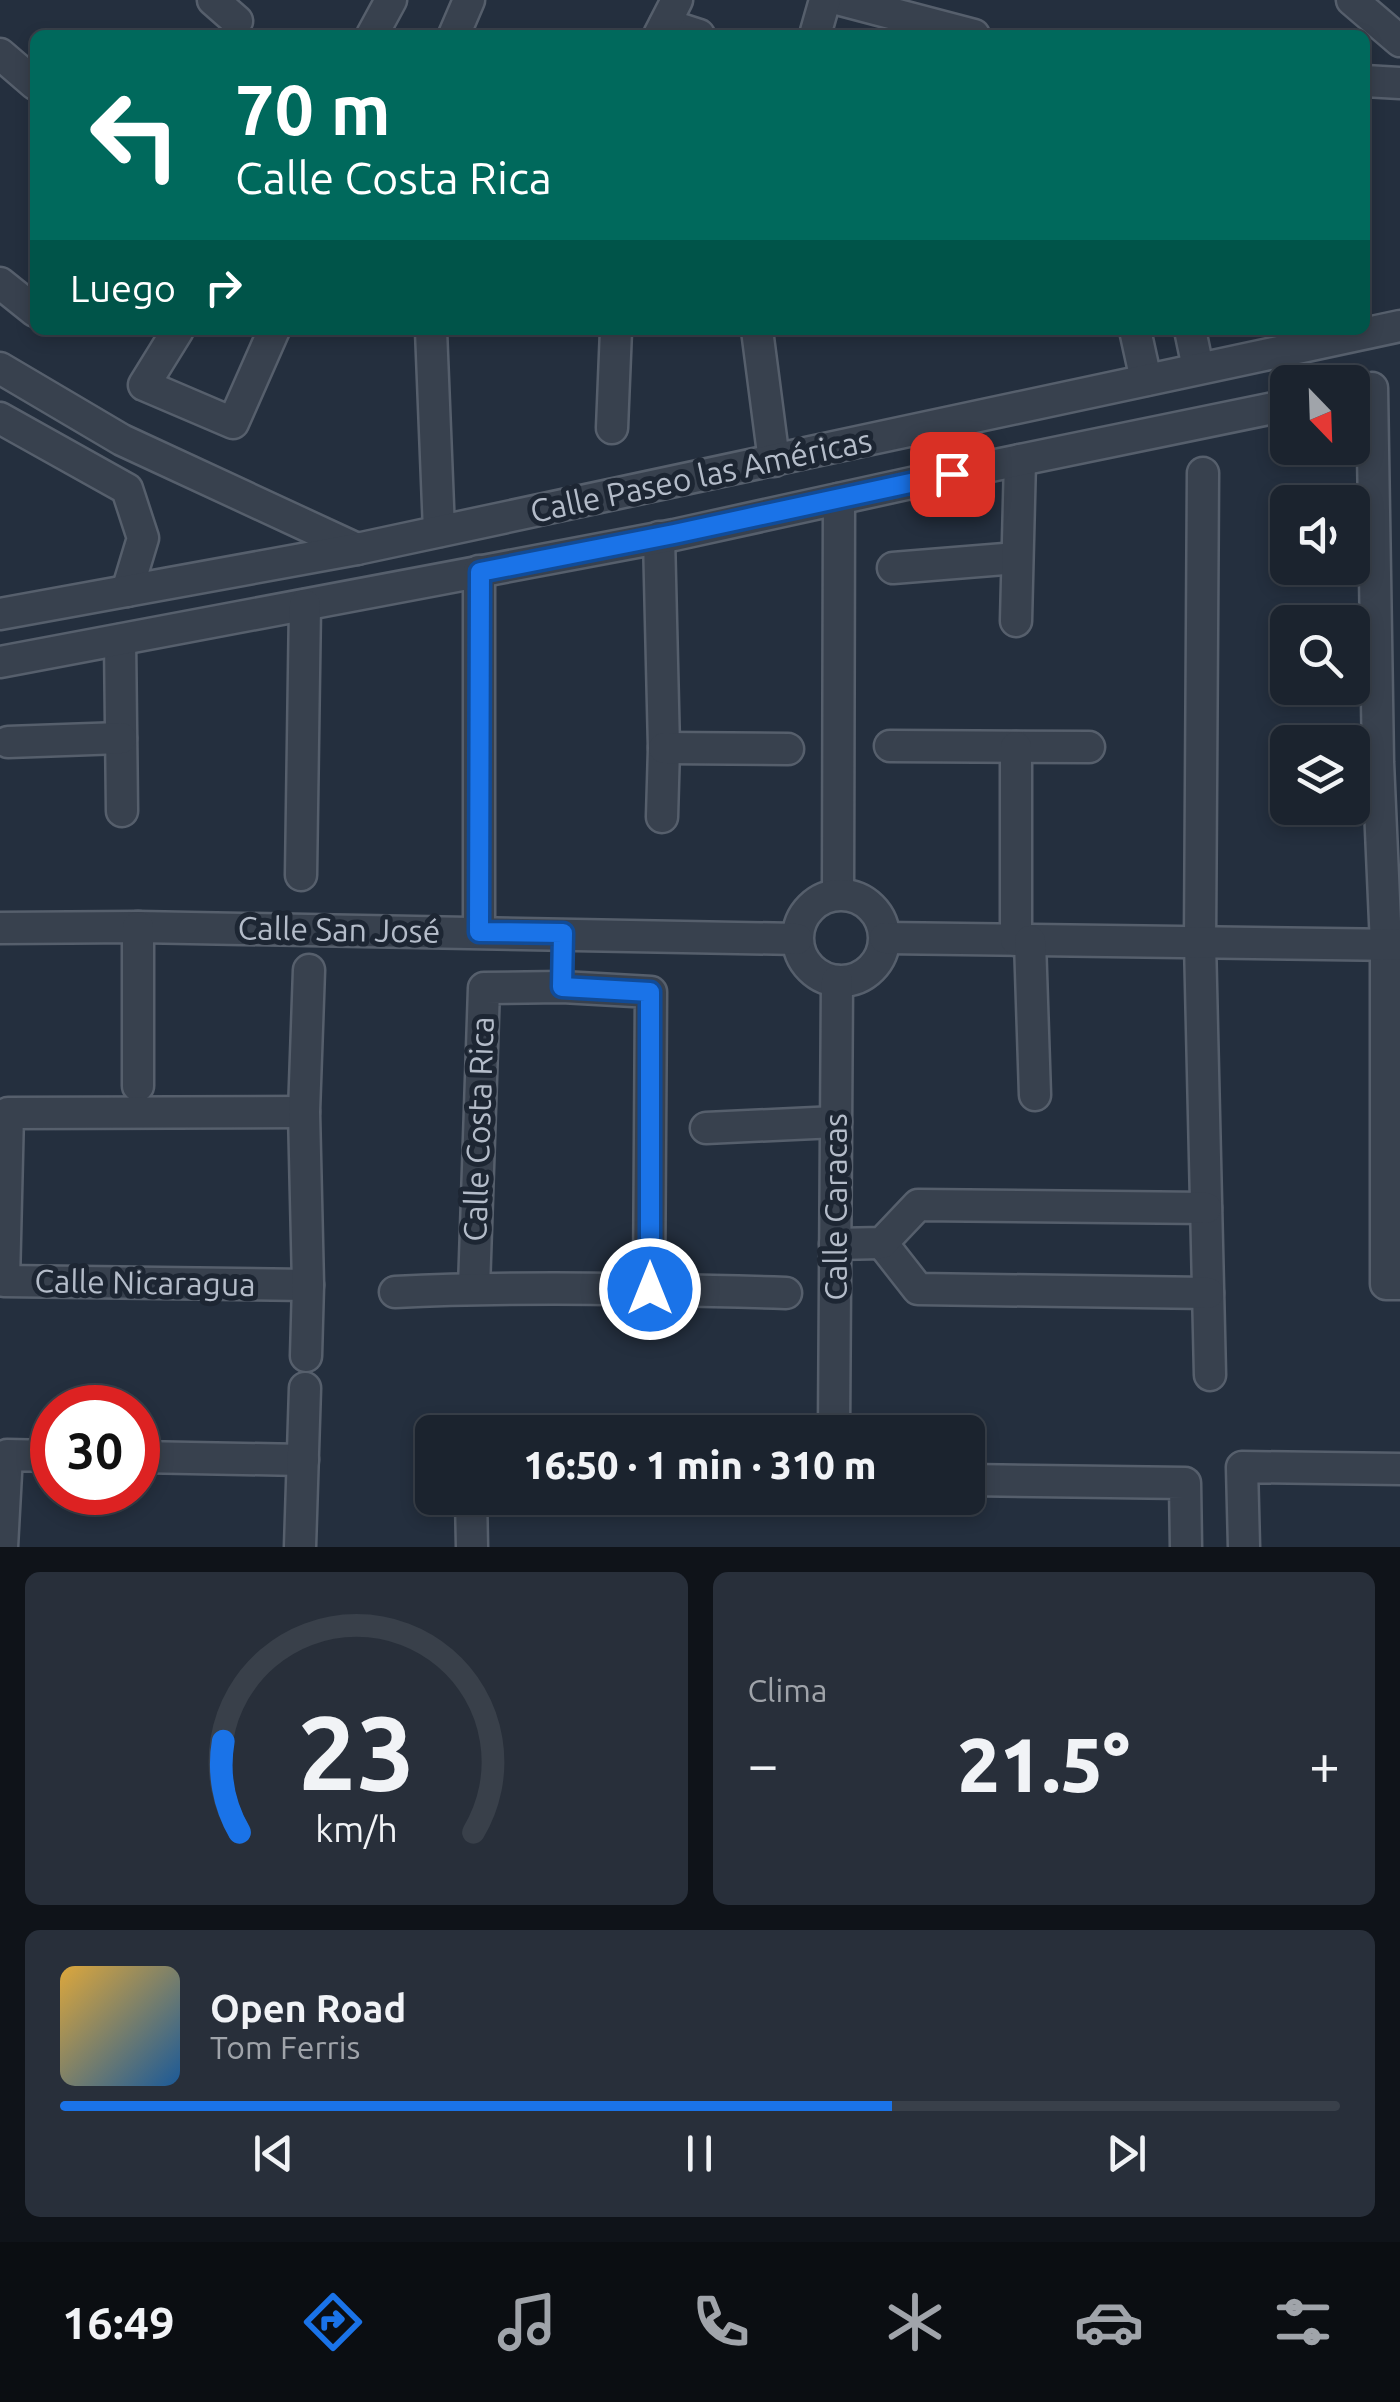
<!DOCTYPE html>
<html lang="es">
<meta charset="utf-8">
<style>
body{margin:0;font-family:Ubuntu,sans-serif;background:#282f3a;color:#f1f3f6;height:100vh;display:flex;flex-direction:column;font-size:38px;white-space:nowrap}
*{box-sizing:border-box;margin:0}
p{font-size:32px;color:#a0a4aa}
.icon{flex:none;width:55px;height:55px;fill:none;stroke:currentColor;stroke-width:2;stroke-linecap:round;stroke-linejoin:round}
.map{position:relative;height:1547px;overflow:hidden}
.drawer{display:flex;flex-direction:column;gap:25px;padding:25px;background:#0f1319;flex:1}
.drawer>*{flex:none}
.top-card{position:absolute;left:30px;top:30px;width:1340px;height:305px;border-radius:15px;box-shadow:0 5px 15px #0003,0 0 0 2px #39404a;background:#00695c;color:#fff;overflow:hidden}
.needle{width:65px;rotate:157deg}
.buttons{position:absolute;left:1270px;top:365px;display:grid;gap:20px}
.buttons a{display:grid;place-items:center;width:100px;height:100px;border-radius:15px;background:#1b232e;box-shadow:0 5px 15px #0003,0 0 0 2px #39404a;font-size:50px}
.speed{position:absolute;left:30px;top:1385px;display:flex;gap:20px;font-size:50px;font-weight:700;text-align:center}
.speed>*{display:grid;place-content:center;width:130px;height:130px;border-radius:50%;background:#1b232e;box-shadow:0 5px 15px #0003,0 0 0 2px #39404a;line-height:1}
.speed .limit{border:15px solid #d22;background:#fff;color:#111}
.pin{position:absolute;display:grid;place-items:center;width:85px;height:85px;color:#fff;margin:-42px;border-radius:20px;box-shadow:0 5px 15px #0006}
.me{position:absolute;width:110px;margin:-55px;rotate:0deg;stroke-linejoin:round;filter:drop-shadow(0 0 8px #0008)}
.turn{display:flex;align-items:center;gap:35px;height:210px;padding:0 40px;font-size:45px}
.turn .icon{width:130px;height:130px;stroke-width:2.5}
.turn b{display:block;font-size:70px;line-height:85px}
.then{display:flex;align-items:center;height:95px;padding:0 40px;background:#0003;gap:20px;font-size:38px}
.big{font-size:75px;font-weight:800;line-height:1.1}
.drawer .tile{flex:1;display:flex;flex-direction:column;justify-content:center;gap:15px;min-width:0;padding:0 35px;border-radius:15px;background:#282f3a}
.drawer .dial{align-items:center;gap:0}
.dial svg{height:260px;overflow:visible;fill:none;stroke:#39404a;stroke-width:7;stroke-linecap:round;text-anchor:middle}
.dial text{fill:#f1f3f6;stroke:none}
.song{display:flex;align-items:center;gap:30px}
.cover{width:120px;height:120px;border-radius:15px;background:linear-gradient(135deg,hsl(40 70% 55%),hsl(210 70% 35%))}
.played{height:10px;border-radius:5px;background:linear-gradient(90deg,#1a73e8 65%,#39404a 65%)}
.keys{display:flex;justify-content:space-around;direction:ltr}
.heat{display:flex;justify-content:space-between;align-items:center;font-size:55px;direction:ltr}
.drawer .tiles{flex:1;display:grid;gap:25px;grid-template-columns:1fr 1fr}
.tile:last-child{grid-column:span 2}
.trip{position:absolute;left:415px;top:1415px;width:570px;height:100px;border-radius:15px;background:#1b232e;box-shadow:0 5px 15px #0003,0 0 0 2px #39404a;font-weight:800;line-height:100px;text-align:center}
.tabs{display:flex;height:160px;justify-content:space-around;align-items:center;background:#0b0e12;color:#a0a4aa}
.tabs .icon{width:70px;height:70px}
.tabs .active{color:#1a73e8}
.tabs b{font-size:45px;color:#f1f3f6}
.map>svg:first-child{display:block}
</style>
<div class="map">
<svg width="1400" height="1547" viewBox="0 0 1400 1547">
<rect width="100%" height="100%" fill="#242f3e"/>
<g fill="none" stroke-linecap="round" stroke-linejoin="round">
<g stroke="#565f6c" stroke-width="35">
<g id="minor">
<path d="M213,0L237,21"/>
<path d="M841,0L974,35"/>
<path d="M1352,0L1400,41"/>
<path d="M665,24L699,35"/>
<path d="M372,35L391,0"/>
<path d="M454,35L469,0"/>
<path d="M659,35L677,0"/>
<path d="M815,35L825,0"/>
<path d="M0,54L35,84"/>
<path d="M1365,81L1400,83"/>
<path d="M0,283L35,311"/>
<path d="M178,330L144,385L233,423L274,330"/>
<path d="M431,330L439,531"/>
<path d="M757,330L774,461"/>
<path d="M1135,330L1146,380"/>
<path d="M1190,330L1198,368"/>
<path d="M0,368L122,440L357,549"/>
<path d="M1372,388L1378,762L1386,945V1284H1400"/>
<path d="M0,418L127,489L143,538L127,591"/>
<path d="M612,428L616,330"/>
<path d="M1203,473L1200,942L1210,1375"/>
<path d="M659,537L664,748L662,817"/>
<path d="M893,568L1017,558"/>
<path d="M0,614L357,549L1400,326"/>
<path d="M1016,621L1020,460"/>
<path d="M120,640L122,811"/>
<path d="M0,662L674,535L952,474L1288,405"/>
<path d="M8,742L121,738"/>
<path d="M890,746L1089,747"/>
<path d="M664,748L788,749"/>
<path d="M301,875L305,605"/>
<path d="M838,894L839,499"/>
<circle cx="841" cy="938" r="43"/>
<path d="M0,928L138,927L797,939"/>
<path d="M479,932V571"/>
<path d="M885,938L1400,945"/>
<path d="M1016,940V747"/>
<path d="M1030,941L1035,1095"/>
<path d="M138,1086V927"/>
<path d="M304,1112L8,1113L4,1281L308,1285"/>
<path d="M706,1128L836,1122"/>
<path d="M882,1243L918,1289L1208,1293"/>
<path d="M835,1244L882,1243L918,1205L1206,1208"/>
<path d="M474,1288L484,988L562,987L651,992L649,1289"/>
<path d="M395,1292C525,1286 655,1289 786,1293"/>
<path d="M306,1356L308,1285L304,1112L309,970"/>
<path d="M834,1432L837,981"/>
<path d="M138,1457L303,1460"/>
<path d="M968,1480L1185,1483L1186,1547"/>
<path d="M471,1498L472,1547"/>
<path d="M2,1547L7,1455L52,1456"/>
<path d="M300,1547L305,1388"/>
<path d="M1244,1547L1242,1467L1400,1469"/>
</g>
</g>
<use href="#minor" stroke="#38414e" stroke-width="30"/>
</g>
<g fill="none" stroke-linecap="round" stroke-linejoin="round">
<g stroke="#114b97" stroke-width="25">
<path id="route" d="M650,1289V992L562,987L563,933L479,932L480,572L674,534L952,474"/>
</g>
<use href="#route" stroke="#1a73e8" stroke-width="18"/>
</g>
<g text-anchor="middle" stroke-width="10" stroke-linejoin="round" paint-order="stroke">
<g font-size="32" fill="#b4bcc9" stroke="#1d2633">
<text transform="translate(701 476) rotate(-12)" y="11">Calle Paseo las Américas</text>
<text transform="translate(339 930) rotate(1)" y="11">Calle San José</text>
<text transform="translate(479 1129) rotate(-88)" y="11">Calle Costa Rica</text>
<text transform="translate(836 1207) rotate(-90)" y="11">Calle Caracas</text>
<text transform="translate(145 1283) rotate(1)" y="11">Calle Nicaragua</text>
</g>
</g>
</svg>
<div class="buttons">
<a><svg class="needle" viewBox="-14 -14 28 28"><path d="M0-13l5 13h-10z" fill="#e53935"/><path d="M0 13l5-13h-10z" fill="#a0a4aa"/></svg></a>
<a><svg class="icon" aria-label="sound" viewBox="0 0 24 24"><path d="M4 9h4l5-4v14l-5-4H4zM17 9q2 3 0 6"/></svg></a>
<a><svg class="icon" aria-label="search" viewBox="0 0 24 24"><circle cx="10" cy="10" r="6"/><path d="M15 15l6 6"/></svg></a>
<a><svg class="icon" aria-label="layers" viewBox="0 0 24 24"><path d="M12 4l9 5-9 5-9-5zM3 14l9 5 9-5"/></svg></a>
</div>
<div class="speed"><div class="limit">30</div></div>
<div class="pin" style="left:952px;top:474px;background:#d93025"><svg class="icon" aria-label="arrive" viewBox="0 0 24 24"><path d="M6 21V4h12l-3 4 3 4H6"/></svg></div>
<svg class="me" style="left:650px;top:1289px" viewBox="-20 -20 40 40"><circle r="17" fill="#1a73e8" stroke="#fff" stroke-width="3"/><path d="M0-11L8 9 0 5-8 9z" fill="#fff"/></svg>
<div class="trip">16:50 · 1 min · 310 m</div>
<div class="top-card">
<div class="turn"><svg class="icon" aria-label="left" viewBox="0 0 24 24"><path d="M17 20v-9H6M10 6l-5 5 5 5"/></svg><div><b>70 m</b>Calle Costa Rica</div></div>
<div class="then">Luego<svg class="icon" aria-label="right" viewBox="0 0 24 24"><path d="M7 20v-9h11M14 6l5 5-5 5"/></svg></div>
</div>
</div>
<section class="drawer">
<div class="tiles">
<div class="tile dial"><svg viewBox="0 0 100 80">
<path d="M14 69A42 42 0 1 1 86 69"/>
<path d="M14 69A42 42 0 0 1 9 41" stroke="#1a73e8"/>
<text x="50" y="56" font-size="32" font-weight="700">23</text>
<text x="50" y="72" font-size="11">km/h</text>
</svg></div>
<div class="tile"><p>Clima</p>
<div class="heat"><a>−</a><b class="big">21.5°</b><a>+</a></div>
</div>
<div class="tile">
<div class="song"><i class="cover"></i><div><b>Open Road</b><p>Tom Ferris</p></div></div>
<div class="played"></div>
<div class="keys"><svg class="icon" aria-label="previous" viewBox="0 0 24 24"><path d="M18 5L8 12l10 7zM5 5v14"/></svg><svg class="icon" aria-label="pause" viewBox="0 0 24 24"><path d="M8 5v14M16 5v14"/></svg><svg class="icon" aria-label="next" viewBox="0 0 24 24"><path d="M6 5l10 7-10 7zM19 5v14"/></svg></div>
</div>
</div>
</section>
<nav class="tabs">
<b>16:49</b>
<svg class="icon active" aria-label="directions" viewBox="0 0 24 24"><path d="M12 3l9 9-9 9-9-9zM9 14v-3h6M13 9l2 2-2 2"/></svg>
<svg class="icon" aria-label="music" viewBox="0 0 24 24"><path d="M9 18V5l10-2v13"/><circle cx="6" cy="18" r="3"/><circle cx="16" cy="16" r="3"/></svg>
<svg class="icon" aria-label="phone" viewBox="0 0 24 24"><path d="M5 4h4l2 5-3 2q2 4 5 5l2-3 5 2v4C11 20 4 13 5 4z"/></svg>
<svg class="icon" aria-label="climate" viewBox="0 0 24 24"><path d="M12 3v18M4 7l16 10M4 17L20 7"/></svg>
<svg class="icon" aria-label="car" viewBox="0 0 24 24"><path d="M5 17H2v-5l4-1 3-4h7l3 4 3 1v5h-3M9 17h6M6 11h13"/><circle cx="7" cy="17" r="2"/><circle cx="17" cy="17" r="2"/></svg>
<svg class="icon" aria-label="filters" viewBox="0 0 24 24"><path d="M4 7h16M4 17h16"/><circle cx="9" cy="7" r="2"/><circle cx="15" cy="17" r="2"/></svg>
</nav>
